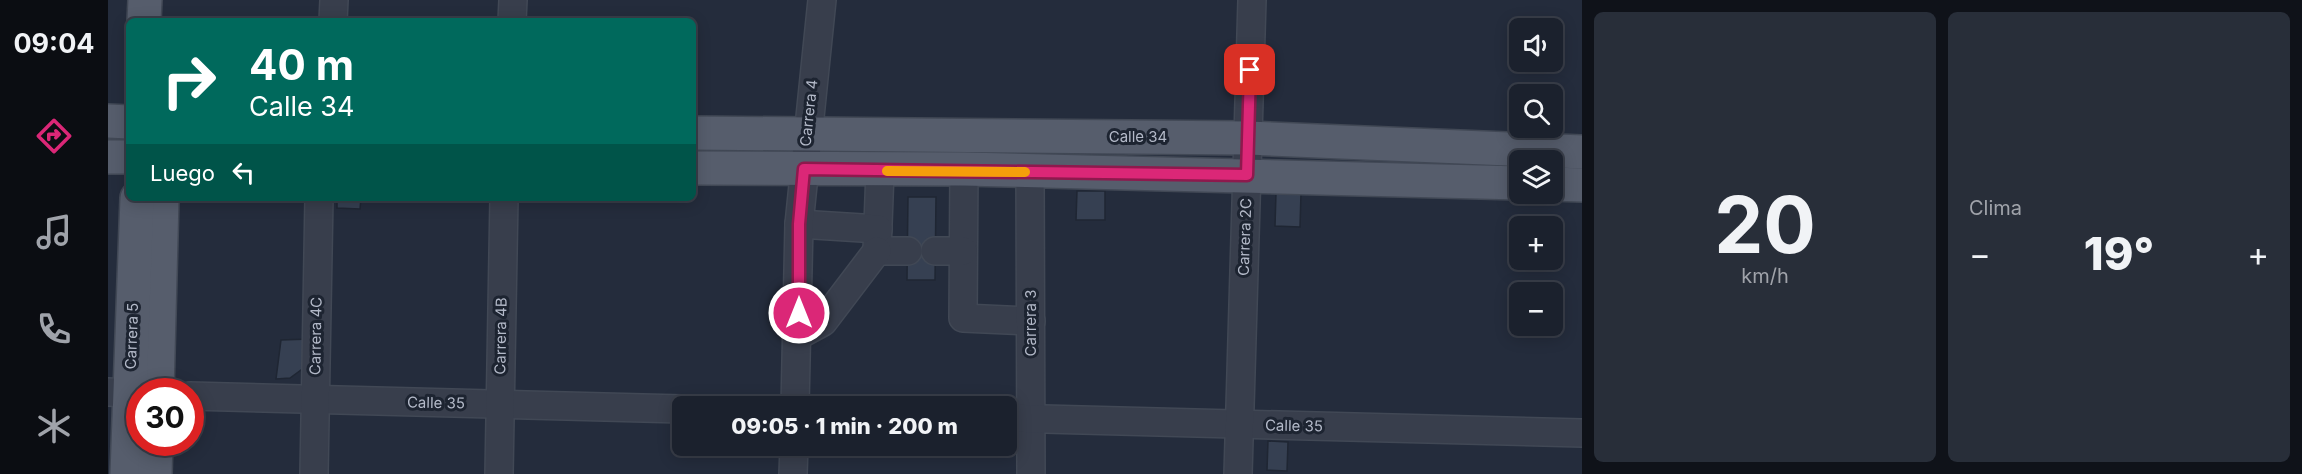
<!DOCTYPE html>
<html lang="es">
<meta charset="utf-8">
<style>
body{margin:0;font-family:Inter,sans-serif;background:#282e39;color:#f1f3f6;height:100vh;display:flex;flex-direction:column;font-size:22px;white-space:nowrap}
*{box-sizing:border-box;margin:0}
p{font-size:20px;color:#a0a3aa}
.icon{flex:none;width:33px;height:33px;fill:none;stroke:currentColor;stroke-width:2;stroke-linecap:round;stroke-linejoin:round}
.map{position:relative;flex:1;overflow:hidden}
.drawer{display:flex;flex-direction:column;gap:12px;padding:12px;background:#0f1219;width:720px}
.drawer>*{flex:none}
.banner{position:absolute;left:18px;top:18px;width:570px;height:183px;border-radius:9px;box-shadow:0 3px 15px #0003,0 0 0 2px #393e49;background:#00695c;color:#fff;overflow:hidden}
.controls{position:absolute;left:1401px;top:18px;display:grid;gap:12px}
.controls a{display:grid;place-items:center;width:54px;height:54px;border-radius:9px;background:#1b212d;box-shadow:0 3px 15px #0003,0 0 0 2px #393e49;font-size:30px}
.speed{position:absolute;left:18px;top:378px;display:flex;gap:12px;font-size:30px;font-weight:700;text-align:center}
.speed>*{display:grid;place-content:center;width:78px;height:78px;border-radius:50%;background:#1b212d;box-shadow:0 3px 15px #0003,0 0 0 2px #393e49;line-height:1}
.speed .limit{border:9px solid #d22;background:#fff;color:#111}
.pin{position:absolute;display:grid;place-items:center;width:51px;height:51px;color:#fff;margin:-26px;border-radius:12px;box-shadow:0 3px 9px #0006}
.me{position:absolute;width:66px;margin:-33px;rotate:0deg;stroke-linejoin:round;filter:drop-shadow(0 0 4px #0008)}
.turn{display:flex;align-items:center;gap:21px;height:126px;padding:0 24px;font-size:27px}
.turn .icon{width:78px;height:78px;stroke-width:2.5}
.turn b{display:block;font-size:42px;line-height:51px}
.then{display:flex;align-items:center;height:57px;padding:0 24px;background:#0003;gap:12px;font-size:22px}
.big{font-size:45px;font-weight:800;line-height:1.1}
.drawer .tile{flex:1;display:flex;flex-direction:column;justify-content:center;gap:9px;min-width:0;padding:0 21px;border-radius:9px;background:#282e39}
.drawer .dial{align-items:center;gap:0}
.dial b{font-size:78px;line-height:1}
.heat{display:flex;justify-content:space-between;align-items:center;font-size:33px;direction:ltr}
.drawer .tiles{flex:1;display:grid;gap:12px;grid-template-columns:repeat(2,1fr)}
.trip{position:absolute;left:564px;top:396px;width:345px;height:60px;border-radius:9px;background:#1b212d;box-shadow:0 3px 15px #0003,0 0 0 2px #393e49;font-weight:800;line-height:60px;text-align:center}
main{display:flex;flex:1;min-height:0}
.menu{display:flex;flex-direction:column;width:108px;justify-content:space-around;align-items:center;background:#0b0d12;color:#a0a3aa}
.menu .icon{width:42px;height:42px}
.menu .current{color:#db2777}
.menu b{font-size:27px;color:#f1f3f6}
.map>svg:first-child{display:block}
</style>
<main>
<nav class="menu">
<b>09:04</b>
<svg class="icon current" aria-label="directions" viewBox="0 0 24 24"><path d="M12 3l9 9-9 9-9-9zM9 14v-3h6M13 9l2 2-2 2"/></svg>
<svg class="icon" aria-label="music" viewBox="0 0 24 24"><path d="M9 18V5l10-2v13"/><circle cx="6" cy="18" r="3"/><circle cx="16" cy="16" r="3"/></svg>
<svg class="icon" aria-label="phone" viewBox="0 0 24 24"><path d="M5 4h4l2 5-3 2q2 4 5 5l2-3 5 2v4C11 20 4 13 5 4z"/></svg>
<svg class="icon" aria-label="climate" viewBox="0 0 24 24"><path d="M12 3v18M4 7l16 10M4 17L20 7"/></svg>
</nav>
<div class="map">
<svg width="1474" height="474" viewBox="0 0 1474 474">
<rect width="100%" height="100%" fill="#242c3c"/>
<g fill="#364052" stroke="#1f2633" stroke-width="1.5">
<path d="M969,191H997V220H968Z"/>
<path d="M1168,193H1193L1192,227L1167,226Z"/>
<path d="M800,197H828L827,280H799Z"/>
<path d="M229,198H253L252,209L229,208Z"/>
<path d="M202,339L201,364L182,378L168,379L173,340Z"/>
<path d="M1160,441L1180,442L1179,471L1159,470Z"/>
</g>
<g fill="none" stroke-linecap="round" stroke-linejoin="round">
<g stroke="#414855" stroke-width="30">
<g id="minor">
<path d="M225,21L226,0"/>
<path d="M404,21L405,0"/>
<path d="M856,169L855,318L923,321"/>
<path d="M772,171L769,251H800"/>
<path d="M922,172L923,474"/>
<path d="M691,224L770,229"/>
<path d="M827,251H855"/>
<path d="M691,335L715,322L769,251"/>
<path d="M0,392L22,393"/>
<path d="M82,396L574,409"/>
<path d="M687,406L691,224L714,0"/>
<path d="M898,418L1474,433"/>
<path d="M206,474L211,198"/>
<path d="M391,474L396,198"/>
<path d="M685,474L686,446"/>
<path d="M1130,474L1144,0"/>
</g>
</g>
<g stroke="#414855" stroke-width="36">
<g id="major">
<path d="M36,21L37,0"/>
<path d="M0,121L21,122"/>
<path d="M585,133L1140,138L1474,152"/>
<path d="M0,157H21"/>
<path d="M585,168L856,169L1412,183"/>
<path d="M1444,184L1474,185"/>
<path d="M49,392L54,198"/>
<path d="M19,474L29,198"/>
<path d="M47,474L48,442"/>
</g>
</g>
<use href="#minor" stroke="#383e4c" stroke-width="27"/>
<use href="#major" stroke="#565d6c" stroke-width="33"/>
</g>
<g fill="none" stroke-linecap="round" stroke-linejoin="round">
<g stroke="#8e194d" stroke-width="15">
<path id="route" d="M691,313V224L696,169L1139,175L1142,70"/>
</g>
<use href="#route" stroke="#db2777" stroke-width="10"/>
<path stroke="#f59e0b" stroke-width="10" d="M779,171L917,172"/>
</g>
<g text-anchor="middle" stroke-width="6" stroke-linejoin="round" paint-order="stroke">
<g font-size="15" fill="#b3b9c8" stroke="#1d2431">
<text transform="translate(701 113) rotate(-84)" y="5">Carrera 4</text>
<text x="1030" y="142">Calle 34</text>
<text transform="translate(1137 237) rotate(-88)" y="5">Carrera 2C</text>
<text transform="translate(923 323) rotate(-90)" y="5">Carrera 3</text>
<text transform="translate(24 336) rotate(-88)" y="5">Carrera 5</text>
<text transform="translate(208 336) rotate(-89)" y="5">Carrera 4C</text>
<text transform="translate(393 336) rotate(-89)" y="5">Carrera 4B</text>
<text transform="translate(328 403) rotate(1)" y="5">Calle 35</text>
<text transform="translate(1186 426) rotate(1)" y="5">Calle 35</text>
</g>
</g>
</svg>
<div class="controls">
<a><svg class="icon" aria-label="sound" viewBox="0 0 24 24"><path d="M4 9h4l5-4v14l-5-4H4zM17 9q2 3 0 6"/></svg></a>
<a><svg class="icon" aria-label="search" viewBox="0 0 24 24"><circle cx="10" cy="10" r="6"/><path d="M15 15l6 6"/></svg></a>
<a><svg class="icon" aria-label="layers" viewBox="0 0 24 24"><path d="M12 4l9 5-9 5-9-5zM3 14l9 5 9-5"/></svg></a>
<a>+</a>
<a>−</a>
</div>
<div class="speed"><div class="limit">30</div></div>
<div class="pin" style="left:1142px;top:70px;background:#d93025"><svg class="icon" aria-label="arrive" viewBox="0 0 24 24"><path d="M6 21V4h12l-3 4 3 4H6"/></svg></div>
<svg class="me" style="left:691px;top:313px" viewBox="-20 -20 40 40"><circle r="17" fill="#db2777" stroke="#fff" stroke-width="3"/><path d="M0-11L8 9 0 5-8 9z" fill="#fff"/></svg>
<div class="trip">09:05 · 1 min · 200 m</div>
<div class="banner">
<div class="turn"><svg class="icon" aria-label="right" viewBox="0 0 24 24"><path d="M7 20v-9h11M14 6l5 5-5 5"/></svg><div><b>40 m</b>Calle 34</div></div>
<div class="then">Luego<svg class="icon" aria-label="left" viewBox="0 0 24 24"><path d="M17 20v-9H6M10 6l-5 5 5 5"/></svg></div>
</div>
</div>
<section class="drawer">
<div class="tiles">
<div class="tile dial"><b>20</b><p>km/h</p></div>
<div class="tile"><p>Clima</p>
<div class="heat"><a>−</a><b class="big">19°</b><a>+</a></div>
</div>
</div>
</section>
</main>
